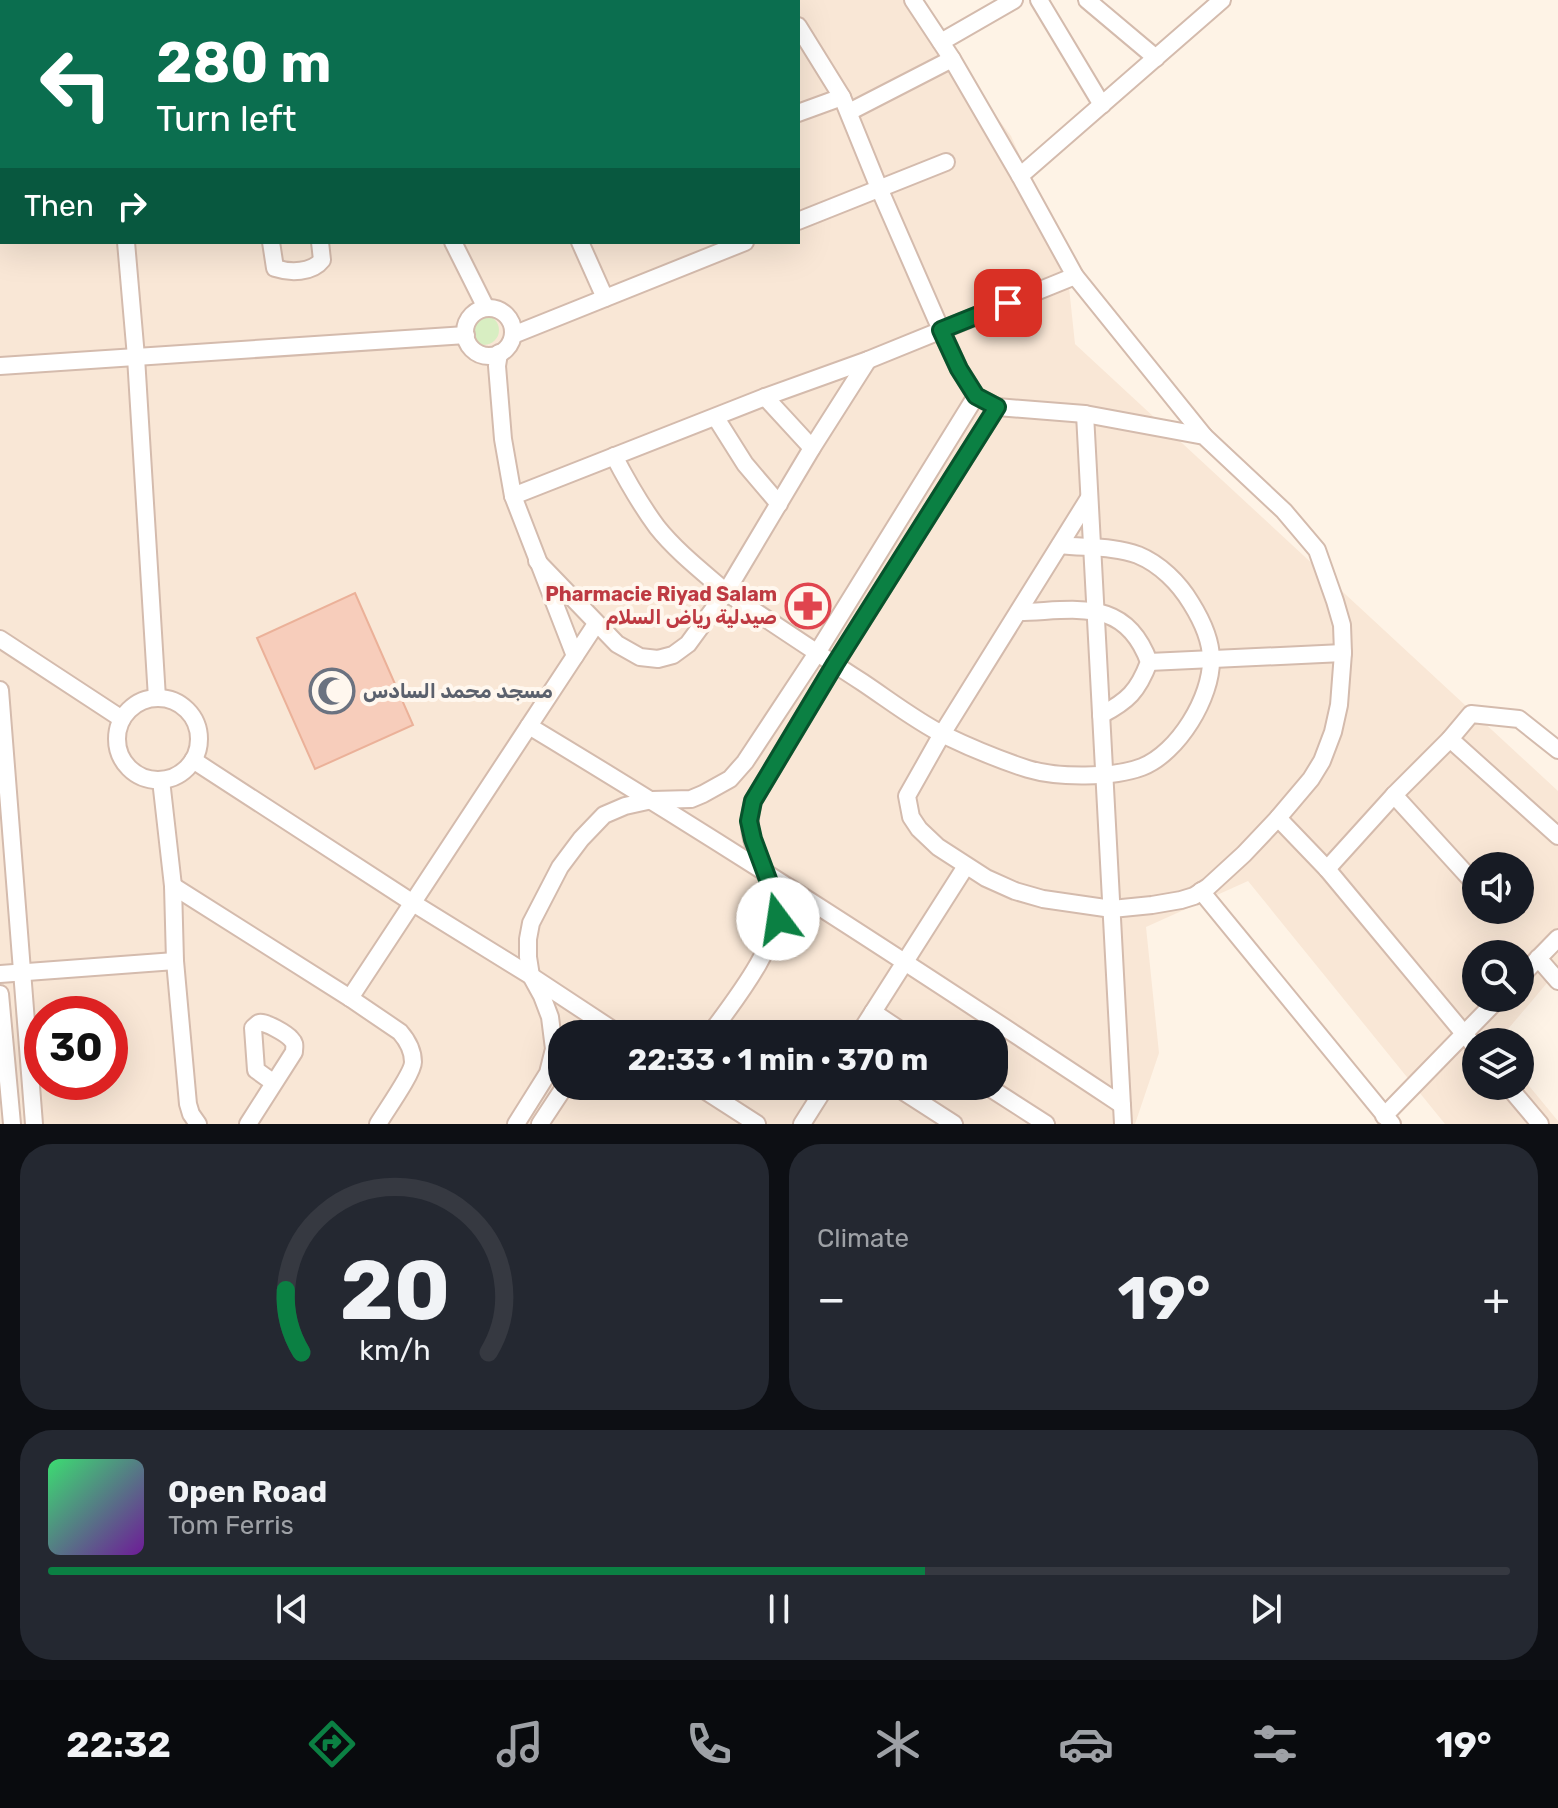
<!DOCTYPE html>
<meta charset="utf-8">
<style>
body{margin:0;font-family:Rubik,"Noto Sans Arabic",sans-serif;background:#242831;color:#f1f3f6;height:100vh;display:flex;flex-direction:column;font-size:30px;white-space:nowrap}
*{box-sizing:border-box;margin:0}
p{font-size:26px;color:#9ea1a6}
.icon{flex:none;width:44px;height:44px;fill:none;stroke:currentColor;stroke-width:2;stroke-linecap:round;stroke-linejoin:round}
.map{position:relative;height:1124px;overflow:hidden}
.side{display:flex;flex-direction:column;gap:20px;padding:20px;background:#0d0f14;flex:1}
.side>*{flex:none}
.hud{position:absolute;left:0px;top:0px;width:800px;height:244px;box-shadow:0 8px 32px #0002;background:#0b6e4f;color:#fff;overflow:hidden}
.fabs{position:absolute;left:1462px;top:852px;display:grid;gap:16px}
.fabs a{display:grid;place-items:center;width:72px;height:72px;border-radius:50%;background:#171b24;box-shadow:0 8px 32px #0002;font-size:40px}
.speed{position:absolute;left:24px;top:996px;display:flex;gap:16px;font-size:40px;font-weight:700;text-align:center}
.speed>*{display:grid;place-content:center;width:104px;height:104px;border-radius:50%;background:#171b24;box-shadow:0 8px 32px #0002;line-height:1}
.speed .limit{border:12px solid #d22;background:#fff;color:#111}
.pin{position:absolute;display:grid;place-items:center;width:68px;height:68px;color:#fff;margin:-34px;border-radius:16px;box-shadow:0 4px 12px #0006}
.me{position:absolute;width:88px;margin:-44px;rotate:346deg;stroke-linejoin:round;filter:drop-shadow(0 0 6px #0008)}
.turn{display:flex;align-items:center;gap:28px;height:168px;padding:0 24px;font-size:36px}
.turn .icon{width:104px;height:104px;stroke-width:2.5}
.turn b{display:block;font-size:56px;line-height:68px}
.then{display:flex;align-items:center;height:76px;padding:0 24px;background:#0003;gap:16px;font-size:30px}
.big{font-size:60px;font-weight:700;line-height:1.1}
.side .card{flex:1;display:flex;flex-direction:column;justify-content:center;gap:12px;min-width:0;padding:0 28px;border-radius:32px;background:#242831}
.side .dial{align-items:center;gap:0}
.dial svg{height:208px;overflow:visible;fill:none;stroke:#363941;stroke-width:7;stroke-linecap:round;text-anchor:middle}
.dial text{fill:#f1f3f6;stroke:none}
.song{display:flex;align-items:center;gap:24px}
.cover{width:96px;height:96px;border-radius:12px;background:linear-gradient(135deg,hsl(140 70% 55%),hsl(280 70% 35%))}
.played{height:8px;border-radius:4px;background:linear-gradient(90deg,#0b8043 60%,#363941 60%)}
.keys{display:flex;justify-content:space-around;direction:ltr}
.heat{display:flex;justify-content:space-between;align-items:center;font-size:44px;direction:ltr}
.side .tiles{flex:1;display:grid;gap:20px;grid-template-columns:1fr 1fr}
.card:last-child{grid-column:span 2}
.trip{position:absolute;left:548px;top:1020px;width:460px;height:80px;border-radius:32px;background:#171b24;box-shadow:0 8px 32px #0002;font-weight:700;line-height:80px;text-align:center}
.dock{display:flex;height:128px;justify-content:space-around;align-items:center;background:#090b0e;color:#9ea1a6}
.dock .icon{width:56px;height:56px}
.dock .current{color:#0b8043}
.dock b{font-size:36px;color:#f1f3f6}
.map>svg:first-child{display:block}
</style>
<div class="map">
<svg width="1558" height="1124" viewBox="0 0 1558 1124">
<rect width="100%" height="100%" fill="#fef3e6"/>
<path fill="#f9e7d6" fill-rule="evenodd" d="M0,0H912L927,24L1011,136L1066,259L1075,344L1558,791V970L1497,1042H1476V1086H1520V1075L1558,1121V1124H1445L1248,881L1146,927L1159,1053L1135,1124H0ZM2,2H798V242H2ZM1476,866H1520V910H1476ZM1476,954H1520V998H1476ZM42,1014H110V1082H42ZM562,1034H994V1086H562Z"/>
<circle fill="#d8eec2" cx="484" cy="330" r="15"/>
<path fill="#f7cdbb" stroke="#ebb199" stroke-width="2" d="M355,593L413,725L315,769L257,638Z"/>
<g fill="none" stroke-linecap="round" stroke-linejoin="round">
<g stroke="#d4bbad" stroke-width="20">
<g id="minor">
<path d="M105,0V2"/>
<path d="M331,0L332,2"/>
<path d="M451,0L453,2"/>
<path d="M601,0L603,2"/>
<path d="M693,0L694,2"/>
<path d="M781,0L782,2"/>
<path d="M913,0L952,59L1020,176L1075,276L1204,436"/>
<path d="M1039,0L1102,105"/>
<path d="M1087,0L1156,58"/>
<path d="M164,2L167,0"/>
<path d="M798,26L842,97L879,188L941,330L959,369L976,396L997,407L1085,414L1204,436L1284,511L1317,550L1335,601L1342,625L1343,653L1339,705L1333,732L1322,761L1311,779L1278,818L1244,854L1208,887L1194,896L1181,900L1152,905L1112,909L1043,899L1015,891L986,878L938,847L919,829L911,817L907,796L942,734L1089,498"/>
<path d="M941,42L1014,0"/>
<path d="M0,45H2"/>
<path d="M849,112L952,59"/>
<path d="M798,113L842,97"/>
<path d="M1020,176L1222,0"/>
<path d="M798,221L946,162"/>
<path d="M126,242L136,357L157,698"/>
<path d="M271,242L275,268C290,273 312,273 322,260L320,242"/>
<path d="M453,242L486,308"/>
<path d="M580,242L605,298"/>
<circle cx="489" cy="332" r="24"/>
<path d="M513,335L745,242"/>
<path d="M499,353L497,366L503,439L513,496L575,656"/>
<path d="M0,366L466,335"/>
<path d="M765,397L812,448"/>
<path d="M1085,414L1123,1124"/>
<path d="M716,418L745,464L779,504"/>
<path d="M614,456C627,481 640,504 657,527C676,551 703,572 726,592C771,622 817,653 862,682C889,700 916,721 944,735C971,748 1000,760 1028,769C1058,778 1113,778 1142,767C1178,753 1212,697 1211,659C1211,640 1201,619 1191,603C1179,583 1160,564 1138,555C1114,546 1085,548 1060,545"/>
<path d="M513,496L765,397L868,360L1075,276"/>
<path d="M537,561L617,644L640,657L658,659L673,655L688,644L726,592L812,448L868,360"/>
<path d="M1019,612C1075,611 1125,596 1149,662C1138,691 1128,701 1101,715"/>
<path d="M0,639L122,719"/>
<path d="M1149,662L1343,653"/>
<path d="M0,690L34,1124"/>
<circle cx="158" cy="739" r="41"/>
<path d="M529,726C730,847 926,975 1122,1105"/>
<path d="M1450,739L1558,836"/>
<path d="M193,760L413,903L531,976L619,1034"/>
<path d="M161,780L173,886L175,961L188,1104L191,1114L198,1124"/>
<path d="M1394,795L1476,885"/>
<path d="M1278,818L1327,869L1476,1048"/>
<path d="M1327,869L1394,795L1450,739L1471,714L1519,719L1558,750"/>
<path d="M173,886L350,998L400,1032C407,1040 413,1051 413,1062C413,1073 385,1112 378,1124"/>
<path d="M1201,891L1392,1124"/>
<path d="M1538,958L1558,981"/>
<path d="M0,974L175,961"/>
<path d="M1520,977L1558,938"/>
<path d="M0,994L12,1124"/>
<path d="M350,998L596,624"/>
<path d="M873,1012L906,1034"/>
<path d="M710,1034C732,1004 784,939 776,903C771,875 748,848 750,820C750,814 752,807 753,801L835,664L997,407"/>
<path d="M859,1034L966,866"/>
<path d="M698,1086L757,1124"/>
<path d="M895,1086L954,1124"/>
<path d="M987,1086L1046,1124"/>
<path d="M1508,1086L1540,1124"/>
<path d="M1384,1116L1499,998"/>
<path d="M248,1124L294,1052C294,1046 296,1044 291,1039C287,1034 265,1021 259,1023C257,1024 255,1026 253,1028L256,1070L274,1083"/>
<path d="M516,1124L548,1073L554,1049L550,1017L542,996L531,976L528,957V939L531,923L560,867L581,839L604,815L625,806L652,800L691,799L703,794L730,779L745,762L817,653L976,396"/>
<path d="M540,1124L565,1086"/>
<path d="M802,1124L826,1086"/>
</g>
</g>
<use href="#minor" stroke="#fff" stroke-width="16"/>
</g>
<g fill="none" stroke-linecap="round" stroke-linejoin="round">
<g stroke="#07532c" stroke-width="20">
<path id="route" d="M778,919L776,901L753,839L749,821L753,801L835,664L997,407L976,396L959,369L941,330L1008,303"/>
</g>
<use href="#route" stroke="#0b8043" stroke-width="14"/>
</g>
<defs>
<g id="pharmacy-ring" transform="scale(2.3)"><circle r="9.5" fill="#fff7ee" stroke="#e0444e" stroke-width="1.5"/><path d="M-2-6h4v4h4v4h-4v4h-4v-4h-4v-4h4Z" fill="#e0444e"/></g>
<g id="mosque-ring" transform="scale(2.3)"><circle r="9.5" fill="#fff7ee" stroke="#6b7280" stroke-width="1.5"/><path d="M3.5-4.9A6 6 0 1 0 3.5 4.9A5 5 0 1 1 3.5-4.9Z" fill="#6b7280"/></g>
</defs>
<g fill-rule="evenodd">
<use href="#pharmacy-ring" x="808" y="606"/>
<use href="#mosque-ring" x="332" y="691"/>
</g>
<g text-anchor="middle" stroke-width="8" stroke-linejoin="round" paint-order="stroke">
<g font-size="20" font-weight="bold" fill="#be3a42" stroke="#fff7ee" text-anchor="end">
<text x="777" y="601">Pharmacie Riyad Salam<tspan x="777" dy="23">صيدلية رياض السلام</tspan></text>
</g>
<g font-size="20" font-weight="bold" fill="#5b616d" stroke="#fff7ee" text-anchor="start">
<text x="363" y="698">مسجد محمد السادس</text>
</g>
</g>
</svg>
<div class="fabs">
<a><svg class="icon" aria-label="sound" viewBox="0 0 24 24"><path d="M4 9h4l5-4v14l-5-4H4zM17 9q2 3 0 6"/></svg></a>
<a><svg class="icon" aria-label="search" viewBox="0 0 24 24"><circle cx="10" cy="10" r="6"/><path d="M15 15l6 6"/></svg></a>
<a><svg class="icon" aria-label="layers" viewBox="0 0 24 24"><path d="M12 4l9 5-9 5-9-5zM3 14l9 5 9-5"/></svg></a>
</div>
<div class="speed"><div class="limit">30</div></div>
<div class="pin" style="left:1008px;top:303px;background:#d93025"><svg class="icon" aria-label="arrive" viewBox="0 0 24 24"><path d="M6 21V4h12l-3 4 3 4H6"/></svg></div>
<svg class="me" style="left:778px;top:919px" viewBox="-20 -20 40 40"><circle r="19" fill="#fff"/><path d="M0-13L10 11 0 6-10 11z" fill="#0b8043"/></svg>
<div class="trip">22:33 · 1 min · 370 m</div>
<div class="hud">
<div class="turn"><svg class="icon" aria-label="left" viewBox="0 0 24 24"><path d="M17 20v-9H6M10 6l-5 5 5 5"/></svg><div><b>280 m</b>Turn left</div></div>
<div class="then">Then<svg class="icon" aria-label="right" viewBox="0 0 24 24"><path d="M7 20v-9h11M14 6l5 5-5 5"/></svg></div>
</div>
</div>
<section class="side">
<div class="tiles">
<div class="card dial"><svg viewBox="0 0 100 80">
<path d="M14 69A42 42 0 1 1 86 69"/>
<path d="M14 69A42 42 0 0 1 8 45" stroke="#0b8043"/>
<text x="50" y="56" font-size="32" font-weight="700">20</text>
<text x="50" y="72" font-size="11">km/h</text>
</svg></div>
<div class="card"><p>Climate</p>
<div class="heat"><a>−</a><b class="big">19°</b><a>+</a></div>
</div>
<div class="card">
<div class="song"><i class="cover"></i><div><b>Open Road</b><p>Tom Ferris</p></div></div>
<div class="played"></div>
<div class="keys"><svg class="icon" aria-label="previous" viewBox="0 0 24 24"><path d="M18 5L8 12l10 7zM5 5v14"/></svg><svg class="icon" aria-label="pause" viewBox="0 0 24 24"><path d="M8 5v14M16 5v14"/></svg><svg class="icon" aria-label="next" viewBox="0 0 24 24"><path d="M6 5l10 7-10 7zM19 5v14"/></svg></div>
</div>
</div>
</section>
<nav class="dock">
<b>22:32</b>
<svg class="icon current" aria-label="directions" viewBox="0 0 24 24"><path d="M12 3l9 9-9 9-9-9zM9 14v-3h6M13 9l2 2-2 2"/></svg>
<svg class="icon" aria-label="music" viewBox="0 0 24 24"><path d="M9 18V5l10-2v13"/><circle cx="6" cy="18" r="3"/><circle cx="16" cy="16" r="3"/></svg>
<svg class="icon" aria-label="phone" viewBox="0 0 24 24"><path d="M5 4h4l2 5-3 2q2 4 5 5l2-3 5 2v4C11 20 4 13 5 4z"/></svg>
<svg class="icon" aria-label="climate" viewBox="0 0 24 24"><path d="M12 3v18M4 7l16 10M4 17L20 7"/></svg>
<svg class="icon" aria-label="car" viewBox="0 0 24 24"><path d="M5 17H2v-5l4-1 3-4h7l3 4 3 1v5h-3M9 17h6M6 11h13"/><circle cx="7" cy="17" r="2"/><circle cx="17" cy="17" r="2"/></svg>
<svg class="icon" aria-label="filters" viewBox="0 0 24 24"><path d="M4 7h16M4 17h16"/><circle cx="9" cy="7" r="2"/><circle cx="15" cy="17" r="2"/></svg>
<b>19°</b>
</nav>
